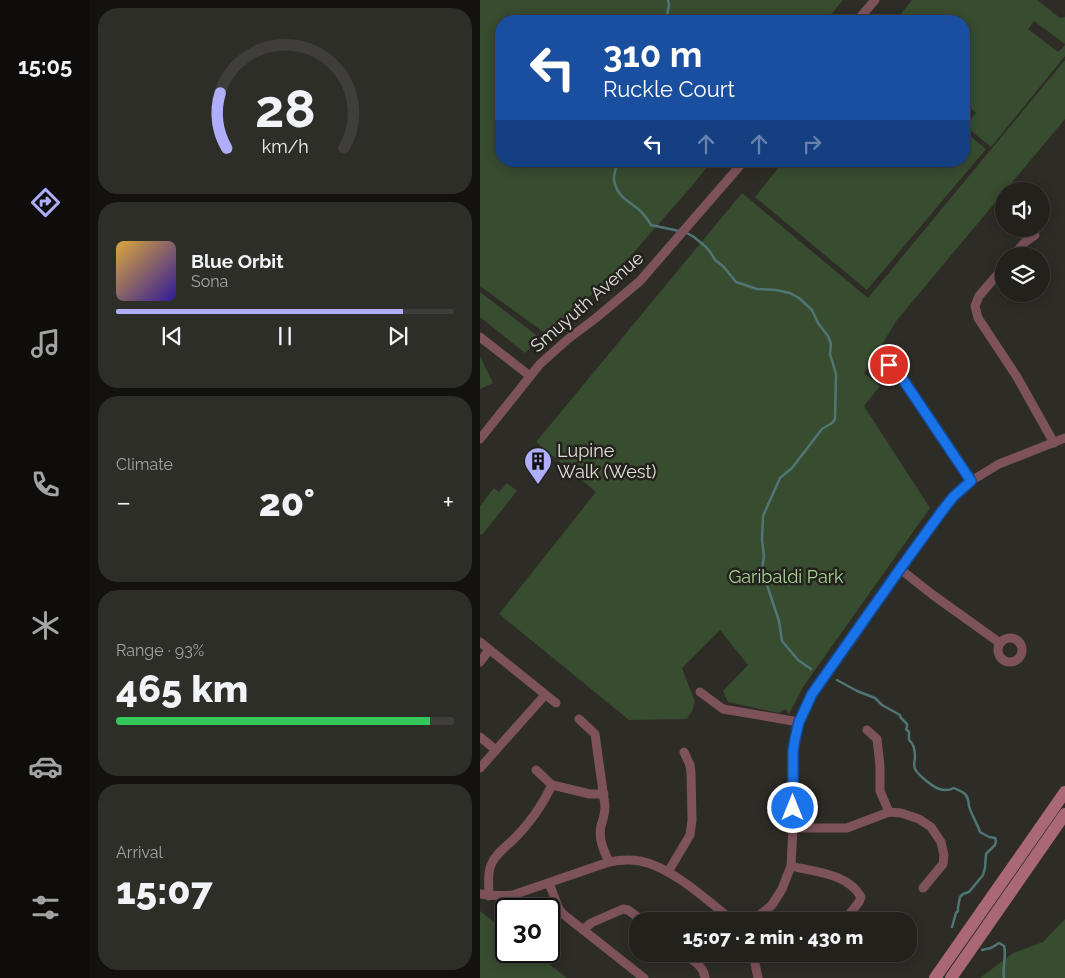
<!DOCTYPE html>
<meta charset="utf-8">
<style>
body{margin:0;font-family:Raleway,sans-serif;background:#2e2e29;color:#f1f3f6;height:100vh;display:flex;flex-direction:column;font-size:19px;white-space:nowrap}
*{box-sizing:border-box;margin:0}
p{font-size:16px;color:#a2a3a3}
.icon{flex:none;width:28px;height:28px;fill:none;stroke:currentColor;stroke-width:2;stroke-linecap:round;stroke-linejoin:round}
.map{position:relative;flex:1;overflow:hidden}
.panel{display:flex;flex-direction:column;gap:8px;padding:8px;background:#13120f;width:390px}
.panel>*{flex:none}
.top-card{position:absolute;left:15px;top:15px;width:475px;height:152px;border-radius:20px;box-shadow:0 2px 12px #0003,0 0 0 1px #3f3e3b;background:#1a4fa0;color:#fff;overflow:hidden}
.tools{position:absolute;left:515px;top:182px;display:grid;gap:10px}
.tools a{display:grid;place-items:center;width:55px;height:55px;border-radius:50%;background:#22211c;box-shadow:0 2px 12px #0003,0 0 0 1px #3f3e3b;font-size:25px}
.speed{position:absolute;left:15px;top:898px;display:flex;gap:10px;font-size:25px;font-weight:700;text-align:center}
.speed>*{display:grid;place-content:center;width:65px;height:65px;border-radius:50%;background:#22211c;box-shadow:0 2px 12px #0003,0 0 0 1px #3f3e3b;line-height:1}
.speed .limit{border:2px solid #111;border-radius:8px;background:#fff;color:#111}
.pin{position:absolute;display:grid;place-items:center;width:42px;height:42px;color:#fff;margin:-21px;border:2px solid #fff;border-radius:50%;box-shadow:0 1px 5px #0007}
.me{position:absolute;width:55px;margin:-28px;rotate:0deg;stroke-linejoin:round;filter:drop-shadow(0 0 4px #0008)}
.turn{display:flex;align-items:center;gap:18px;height:105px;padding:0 25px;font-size:22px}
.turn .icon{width:65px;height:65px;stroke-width:2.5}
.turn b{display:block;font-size:35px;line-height:42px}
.lanes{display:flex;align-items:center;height:48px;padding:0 25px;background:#0003;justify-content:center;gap:25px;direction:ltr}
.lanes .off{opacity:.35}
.big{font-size:38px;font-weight:800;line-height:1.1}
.panel .widget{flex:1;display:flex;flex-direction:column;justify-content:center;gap:8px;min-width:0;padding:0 18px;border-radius:20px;background:#2e2e29}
.panel .dial{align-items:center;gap:0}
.dial svg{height:130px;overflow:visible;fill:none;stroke:#3f3e3b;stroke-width:7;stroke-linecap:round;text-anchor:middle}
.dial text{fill:#f1f3f6;stroke:none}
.song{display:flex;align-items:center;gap:15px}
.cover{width:60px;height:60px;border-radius:8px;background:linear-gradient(135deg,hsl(40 70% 55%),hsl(250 70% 35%))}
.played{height:5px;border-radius:2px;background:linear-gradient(90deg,#aeaefb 85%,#3f3e3b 85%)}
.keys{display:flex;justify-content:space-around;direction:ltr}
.heat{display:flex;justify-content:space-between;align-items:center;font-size:28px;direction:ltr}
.charge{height:8px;border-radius:4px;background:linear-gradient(90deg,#34c759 93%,#3f3e3b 0)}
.trip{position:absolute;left:149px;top:912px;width:288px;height:50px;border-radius:20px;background:#22211c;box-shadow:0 2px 12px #0003,0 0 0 1px #3f3e3b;font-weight:800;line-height:50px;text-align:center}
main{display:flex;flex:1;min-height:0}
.tabs{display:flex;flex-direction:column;width:90px;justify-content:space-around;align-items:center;background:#0e0d0b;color:#a2a3a3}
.tabs .icon{width:35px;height:35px}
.tabs .on{color:#aeaefb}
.tabs b{font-size:22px;color:#f1f3f6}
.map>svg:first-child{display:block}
</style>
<main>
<nav class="tabs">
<b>15:05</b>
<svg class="icon on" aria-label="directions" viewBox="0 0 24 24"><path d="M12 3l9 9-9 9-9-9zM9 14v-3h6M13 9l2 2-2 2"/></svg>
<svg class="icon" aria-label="music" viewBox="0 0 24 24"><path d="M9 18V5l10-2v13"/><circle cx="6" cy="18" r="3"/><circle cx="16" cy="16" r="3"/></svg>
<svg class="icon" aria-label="phone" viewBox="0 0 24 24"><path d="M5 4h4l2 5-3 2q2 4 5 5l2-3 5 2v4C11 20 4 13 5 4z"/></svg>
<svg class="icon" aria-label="climate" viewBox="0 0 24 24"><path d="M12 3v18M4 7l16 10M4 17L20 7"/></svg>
<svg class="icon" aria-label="car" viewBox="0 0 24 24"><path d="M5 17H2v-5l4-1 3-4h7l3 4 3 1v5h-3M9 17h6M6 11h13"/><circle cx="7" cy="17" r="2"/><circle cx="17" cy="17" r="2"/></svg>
<svg class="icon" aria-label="filters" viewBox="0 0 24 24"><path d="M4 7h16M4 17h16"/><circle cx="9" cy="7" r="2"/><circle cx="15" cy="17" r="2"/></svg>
</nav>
<section class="panel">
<div class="widget dial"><svg viewBox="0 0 100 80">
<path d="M14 69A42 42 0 1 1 86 69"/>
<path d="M14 69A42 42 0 0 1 10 35" stroke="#aeaefb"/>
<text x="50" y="56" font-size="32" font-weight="700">28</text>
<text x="50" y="72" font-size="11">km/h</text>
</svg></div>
<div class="widget">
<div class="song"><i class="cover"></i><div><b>Blue Orbit</b><p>Sona</p></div></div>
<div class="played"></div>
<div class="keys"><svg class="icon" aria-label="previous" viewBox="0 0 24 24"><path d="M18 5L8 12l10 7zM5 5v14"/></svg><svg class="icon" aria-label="pause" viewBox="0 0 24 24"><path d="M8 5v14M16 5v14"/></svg><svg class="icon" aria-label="next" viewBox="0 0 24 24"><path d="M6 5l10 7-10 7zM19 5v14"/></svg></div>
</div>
<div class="widget"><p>Climate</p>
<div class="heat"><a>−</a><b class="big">20°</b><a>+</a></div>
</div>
<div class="widget"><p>Range · 93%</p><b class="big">465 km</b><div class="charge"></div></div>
<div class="widget"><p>Arrival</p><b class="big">15:07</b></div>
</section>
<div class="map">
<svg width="585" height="978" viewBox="0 0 585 978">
<rect width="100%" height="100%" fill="#2e2c26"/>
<g fill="#384c2f">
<path d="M0,0H363L346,21H21V161H232L211,187L133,276L66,334L0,286Z"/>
<path d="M432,0H557L580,18L585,17V44L554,21L548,29L578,52L585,45V56L511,147L484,125V113L491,119L496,113L484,103V21H415Z"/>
<path d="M585,60V119L417,320L384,373L400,386L384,406L450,508L323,687L309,714L305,709L299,713L248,702L243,691L268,665L240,630L202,668L215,702L212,711L207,719L149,720L19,614L116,492L56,442L262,193L388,298Z"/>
<path d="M484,131L506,149L387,290L275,197L304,161H484Z"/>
<path d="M0,292L60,338L45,353L0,317Z"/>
<path d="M0,356L13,383L0,389Z"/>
<path d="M27,483L37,491L2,535L0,534V506L14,488L19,492Z"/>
<path d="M0,911L26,931V951H52L87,978H0Z"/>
<path d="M585,919V978H500L533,953L563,942Z"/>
</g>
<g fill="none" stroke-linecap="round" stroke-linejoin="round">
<g stroke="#4f7574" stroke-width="2.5">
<path d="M186,21L189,5L188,0"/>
<path d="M137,161C137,168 133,175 134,180C138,201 153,201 164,215C167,218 169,222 171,225L199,231"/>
<path d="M205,232L214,237L226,247L231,253L235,260L243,266L256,282L277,289L296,290L310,293L319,298L332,310L338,323L348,336L351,344L350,354L356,374L355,419L352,423L342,429L312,468L300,478L283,516L282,540L284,556L282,570L299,621L302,641L318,660L331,669"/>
<path d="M357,680L377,691L395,698L402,705L420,715L421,718L427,724V727L426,729L429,732V740C433,743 435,750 435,757C435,761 433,764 435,769C437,773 440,775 443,778C452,786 462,794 474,788C478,790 482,791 485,794C489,798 488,801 489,806C491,814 497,823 500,832L509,837L515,838L516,841L515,845L506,854L505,868L503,875L489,892L483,894L480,897L478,907V911L476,913L472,927"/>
<path d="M502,950L511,948L519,943L524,946C527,955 522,967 524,978"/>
</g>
<g stroke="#7d525b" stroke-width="9">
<path d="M377,21L395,0"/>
<path d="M533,256L545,242L555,235"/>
<path d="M524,267L499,296L495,306L498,318L537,377L574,443"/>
<path d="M0,337L50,376"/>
<path d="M409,365L422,378L491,481"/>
<path d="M0,439L60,364L88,339L116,318L160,281L264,161"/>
<path d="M420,569L453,595L520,643"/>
<circle cx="530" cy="650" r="12"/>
<path d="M0,642L76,703"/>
<path d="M0,662L9,650"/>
<path d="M220,692L243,709L319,722"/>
<path d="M99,719L115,734L125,806C125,814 123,819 121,826C118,839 124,851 129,862"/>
<path d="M387,730L397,739L400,766V791L409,812"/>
<path d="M0,737L16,750"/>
<path d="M0,768L65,695"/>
<path d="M56,770L72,785L110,794H124"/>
<path d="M313,828H367L409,812L421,813L439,819L451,827L461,842L464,855L463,864L443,888"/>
<path d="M311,866C334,872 368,873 381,897L379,902L364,921"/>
<path d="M188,872L210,835L212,820L211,773L210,765L204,752"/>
<path d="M69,883L79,909L83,914L164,978"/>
<path d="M0,894C11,896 21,896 33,895L129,862C139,860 149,859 160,861C192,867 228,901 253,921"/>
<path d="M9,896C9,886 7,874 11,865C15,854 26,847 34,839C49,824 63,804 72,785"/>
<path d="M272,921L292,905L302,889L311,866L313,828V751L315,739L319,722L332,694L420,569L473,497L491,481L519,464L585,438"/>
<path d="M103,930L111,923L143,909L148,910L163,921"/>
<path d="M204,954C213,961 224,966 225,978"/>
<path d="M273,954L278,978"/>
</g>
<g stroke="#aa6774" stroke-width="12">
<path d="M455,978L585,792"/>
<path d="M471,978L585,814"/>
</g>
</g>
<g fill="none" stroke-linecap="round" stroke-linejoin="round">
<g stroke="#114b97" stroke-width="12">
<path id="route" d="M313,808V751L315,739L319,722L332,694L420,569L462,511L473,497L491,481L422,378L409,365"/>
</g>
<use href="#route" stroke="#1a73e8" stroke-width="9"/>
</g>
<defs>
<g id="building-pin" transform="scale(1.4375)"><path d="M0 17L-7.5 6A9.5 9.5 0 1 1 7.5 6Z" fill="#aeaefb" stroke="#24221d"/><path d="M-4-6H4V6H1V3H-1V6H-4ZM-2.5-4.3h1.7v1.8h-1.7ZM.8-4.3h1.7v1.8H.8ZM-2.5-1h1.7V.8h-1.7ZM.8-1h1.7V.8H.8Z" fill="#111"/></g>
</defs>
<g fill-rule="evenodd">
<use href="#building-pin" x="58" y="461"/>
</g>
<g text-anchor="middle" stroke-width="5" stroke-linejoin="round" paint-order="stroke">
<g font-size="18" fill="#e1e0dc" stroke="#24221d">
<text transform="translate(107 302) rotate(-41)" y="6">Smuyuth Avenue</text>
</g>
<g font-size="18" fill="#e1e0dc" stroke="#24221d" text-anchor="start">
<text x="77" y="457">Lupine<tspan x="77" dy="21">Walk (West)</tspan></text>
</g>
<g font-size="18" fill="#a8d595" stroke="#24221d">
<text x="306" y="583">Garibaldi Park</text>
</g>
</g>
</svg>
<div class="tools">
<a><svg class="icon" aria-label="sound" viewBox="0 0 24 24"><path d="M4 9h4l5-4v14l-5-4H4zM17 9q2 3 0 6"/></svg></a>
<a><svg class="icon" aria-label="layers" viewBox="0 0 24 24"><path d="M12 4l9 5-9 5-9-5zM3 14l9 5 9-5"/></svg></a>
</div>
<div class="speed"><div class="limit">30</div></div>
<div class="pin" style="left:409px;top:365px;background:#d93025"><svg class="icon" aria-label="arrive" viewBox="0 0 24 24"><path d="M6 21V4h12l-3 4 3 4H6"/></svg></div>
<svg class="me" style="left:313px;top:808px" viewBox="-20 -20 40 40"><circle r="17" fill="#1a73e8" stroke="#fff" stroke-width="3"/><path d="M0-11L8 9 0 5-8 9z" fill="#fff"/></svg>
<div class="trip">15:07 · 2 min · 430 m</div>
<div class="top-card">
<div class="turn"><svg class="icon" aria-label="left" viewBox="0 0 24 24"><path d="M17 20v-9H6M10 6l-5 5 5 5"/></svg><div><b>310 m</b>Ruckle Court</div></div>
<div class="lanes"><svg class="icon" aria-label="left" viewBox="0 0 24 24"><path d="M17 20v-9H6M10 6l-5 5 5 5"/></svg><svg class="icon off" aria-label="ahead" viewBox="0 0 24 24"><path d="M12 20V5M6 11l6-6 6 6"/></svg><svg class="icon off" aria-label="ahead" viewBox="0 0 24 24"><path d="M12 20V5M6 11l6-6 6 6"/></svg><svg class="icon off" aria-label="right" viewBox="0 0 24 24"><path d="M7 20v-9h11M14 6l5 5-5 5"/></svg></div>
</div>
</div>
</main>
